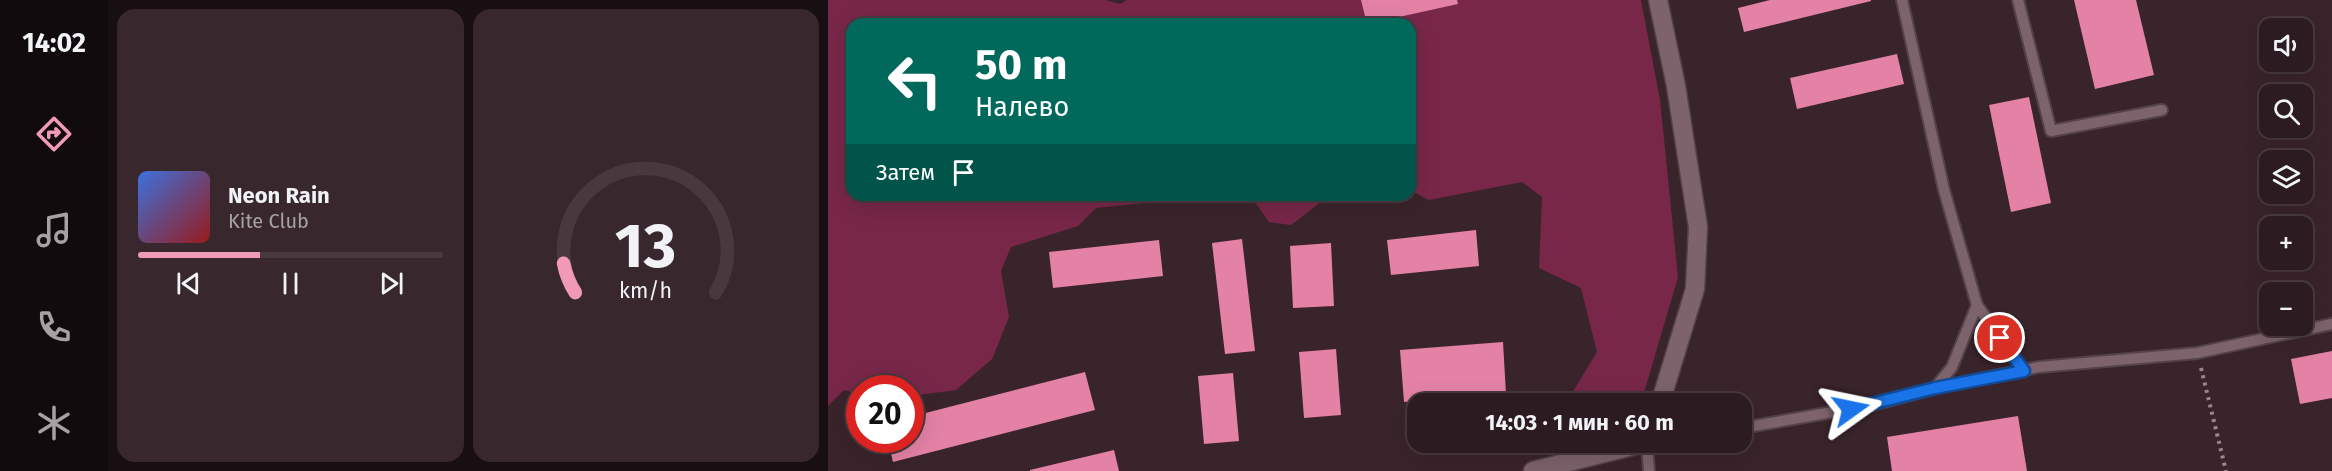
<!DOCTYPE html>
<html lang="ru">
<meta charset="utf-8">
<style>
body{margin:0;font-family:"Fira Sans",sans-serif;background:#38282d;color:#f1f3f6;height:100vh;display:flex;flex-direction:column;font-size:22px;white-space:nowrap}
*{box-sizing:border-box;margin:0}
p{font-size:20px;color:#a6a1a5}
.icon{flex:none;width:33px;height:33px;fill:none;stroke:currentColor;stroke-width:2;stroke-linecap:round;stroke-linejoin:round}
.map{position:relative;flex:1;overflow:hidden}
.panel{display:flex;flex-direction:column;gap:9px;padding:9px;background:#180f12;width:720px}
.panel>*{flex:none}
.guide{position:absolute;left:18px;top:18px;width:570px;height:183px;border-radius:18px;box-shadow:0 6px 24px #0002,0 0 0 2px #48393e;background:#00695c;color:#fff;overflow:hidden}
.fabs{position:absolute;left:1431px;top:18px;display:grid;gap:12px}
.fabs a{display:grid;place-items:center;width:54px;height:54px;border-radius:12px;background:#2c1b20;box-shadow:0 6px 24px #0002,0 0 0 2px #48393e;font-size:30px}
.speed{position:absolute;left:18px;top:375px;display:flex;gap:12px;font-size:30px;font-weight:700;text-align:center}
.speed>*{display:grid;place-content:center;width:78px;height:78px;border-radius:50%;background:#2c1b20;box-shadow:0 6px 24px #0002,0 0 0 2px #48393e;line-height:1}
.speed .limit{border:9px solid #d22;background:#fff;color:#111}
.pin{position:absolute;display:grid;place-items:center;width:51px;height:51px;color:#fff;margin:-26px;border:3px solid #fff;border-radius:50%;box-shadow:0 2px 6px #0007}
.me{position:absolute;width:66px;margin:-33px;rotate:78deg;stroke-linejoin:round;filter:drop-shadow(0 0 4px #0008)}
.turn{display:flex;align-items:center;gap:21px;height:126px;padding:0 30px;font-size:27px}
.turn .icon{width:78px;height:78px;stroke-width:2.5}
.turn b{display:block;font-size:42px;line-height:51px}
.then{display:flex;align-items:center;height:57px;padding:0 30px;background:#0003;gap:12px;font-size:22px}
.panel .widget{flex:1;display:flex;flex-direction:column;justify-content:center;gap:9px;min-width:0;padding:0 21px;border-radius:18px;background:#38282d}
.panel .dial{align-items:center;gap:0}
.dial svg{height:156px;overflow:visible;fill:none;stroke:#48393e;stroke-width:7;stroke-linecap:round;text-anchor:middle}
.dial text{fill:#f1f3f6;stroke:none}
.song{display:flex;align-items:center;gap:18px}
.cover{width:72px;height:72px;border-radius:9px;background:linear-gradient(135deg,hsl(220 70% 55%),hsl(0 70% 35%))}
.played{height:6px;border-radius:3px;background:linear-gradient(90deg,#f09ab7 40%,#48393e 40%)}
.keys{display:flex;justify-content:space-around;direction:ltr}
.panel .tiles{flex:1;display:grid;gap:9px;grid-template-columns:repeat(2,1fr)}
.trip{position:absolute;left:579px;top:393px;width:345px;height:60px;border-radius:18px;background:#2c1b20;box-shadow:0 6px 24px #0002,0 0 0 2px #48393e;font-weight:700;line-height:60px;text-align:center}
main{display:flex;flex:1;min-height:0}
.tab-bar{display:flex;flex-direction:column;width:108px;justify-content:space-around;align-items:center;background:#120b0d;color:#a6a1a5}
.tab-bar .icon{width:42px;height:42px}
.tab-bar .selected{color:#f09ab7}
.tab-bar b{font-size:27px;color:#f1f3f6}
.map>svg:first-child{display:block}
</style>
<main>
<nav class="tab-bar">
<b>14:02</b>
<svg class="icon selected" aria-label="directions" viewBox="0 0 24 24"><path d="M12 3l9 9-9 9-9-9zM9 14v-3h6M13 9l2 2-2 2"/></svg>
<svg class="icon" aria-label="music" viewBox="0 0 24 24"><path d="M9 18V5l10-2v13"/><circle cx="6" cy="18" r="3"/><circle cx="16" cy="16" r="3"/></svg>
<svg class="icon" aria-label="phone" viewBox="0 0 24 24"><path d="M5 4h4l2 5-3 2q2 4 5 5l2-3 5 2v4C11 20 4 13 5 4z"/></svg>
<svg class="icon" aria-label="climate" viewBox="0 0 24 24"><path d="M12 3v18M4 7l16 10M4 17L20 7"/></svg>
</nav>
<section class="panel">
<div class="tiles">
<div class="widget">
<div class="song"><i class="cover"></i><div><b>Neon Rain</b><p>Kite Club</p></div></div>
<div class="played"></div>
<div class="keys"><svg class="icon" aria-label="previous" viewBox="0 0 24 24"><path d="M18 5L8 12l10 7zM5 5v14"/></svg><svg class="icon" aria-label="pause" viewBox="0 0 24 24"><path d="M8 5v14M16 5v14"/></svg><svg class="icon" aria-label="next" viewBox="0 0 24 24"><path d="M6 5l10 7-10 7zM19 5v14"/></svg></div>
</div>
<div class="widget dial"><svg viewBox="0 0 100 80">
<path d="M14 69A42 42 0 1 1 86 69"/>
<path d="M14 69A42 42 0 0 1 8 54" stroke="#f09ab7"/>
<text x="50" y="56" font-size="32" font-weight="700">13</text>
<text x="50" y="72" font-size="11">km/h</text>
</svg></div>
</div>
</section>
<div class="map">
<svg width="1504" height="471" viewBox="0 0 1504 471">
<rect width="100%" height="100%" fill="#3a242b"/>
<g fill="#782749">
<path d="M0,0H277L292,4L299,0H813L832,100L850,277L813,403H738L769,352L753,288L711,268L714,197L694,182L601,200L582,190V24H24V195H353L346,200L268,208L250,226L183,247L173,271L181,317L164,359L128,390L83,396L82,388H32L31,393L16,390L0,406Z"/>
<path d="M422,195H502L463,225L441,222Z"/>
</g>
<g fill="#e482a5">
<path d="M533,0H629L630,4L539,24Z"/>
<path d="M942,0H1043V1L916,32L910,8Z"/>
<path d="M1246,0H1308L1326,75L1267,89Z"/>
<path d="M1069,54L1076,84L969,109L962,78Z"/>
<path d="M1201,97L1223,203L1183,212L1161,105Z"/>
<path d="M648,230L651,266L563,275L559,240Z"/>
<path d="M414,239L427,351L397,354L384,243Z"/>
<path d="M331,240L335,276L225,288L221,252Z"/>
<path d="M503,243L506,306L465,308L462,246Z"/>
<path d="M675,342L678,394L576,402L572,350Z"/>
<path d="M508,349L513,415L476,418L471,352Z"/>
<path d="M1504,351V398L1472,404L1463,359Z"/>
<path d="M257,372L267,410L65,462L60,440H82V417Z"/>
<path d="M405,373L411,441L376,444L370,376Z"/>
<path d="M1190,416L1199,471H1064L1059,437Z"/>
<path d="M286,450L291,471H202V470Z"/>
</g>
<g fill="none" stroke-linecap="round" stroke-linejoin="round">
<g stroke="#554249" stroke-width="14">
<g id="service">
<path d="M1074,0L1116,190L1149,305L1196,371"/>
<path d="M1190,0L1223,131L1334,110"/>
<path d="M1107,388L1124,367L1149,305"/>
<path d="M914,428L1045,405L1107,388L1211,367L1369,353L1504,324"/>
<path d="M821,471L819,445L832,442"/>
</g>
</g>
<g stroke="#554249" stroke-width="21">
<g id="minor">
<path d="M830,0L848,86L870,227L867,289L832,404"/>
<path d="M705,471L820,442"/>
</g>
</g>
<path stroke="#9a878d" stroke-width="4" stroke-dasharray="3 4.5" stroke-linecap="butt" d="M1373,368L1398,471"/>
<use href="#service" stroke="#7d636b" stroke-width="10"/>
<use href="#minor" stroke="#7d636b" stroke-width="18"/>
</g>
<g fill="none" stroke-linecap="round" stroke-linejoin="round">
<g stroke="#114b97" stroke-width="15">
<path id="route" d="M1023,409L1107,388L1196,371L1172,338"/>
</g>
<use href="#route" stroke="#1a73e8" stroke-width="10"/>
</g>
</svg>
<div class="fabs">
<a><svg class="icon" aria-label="sound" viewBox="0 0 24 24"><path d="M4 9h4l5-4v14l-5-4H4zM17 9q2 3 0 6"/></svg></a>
<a><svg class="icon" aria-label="search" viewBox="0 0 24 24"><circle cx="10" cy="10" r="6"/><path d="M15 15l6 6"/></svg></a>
<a><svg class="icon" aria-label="layers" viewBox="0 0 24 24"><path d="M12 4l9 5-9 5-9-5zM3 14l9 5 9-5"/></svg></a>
<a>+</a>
<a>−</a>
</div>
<div class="speed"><div class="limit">20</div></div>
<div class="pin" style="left:1172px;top:338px;background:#d93025"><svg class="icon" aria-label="arrive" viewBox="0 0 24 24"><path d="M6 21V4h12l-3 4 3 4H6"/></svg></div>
<svg class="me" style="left:1023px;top:409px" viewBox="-20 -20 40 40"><path d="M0-17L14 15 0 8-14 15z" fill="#1a73e8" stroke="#fff" stroke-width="4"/></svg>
<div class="trip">14:03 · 1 мин · 60 m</div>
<div class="guide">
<div class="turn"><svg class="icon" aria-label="left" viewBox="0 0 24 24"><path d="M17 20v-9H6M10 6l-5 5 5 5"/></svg><div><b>50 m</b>Налево</div></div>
<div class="then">Затем<svg class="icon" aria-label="arrive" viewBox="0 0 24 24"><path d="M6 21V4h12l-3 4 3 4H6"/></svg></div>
</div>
</div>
</main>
